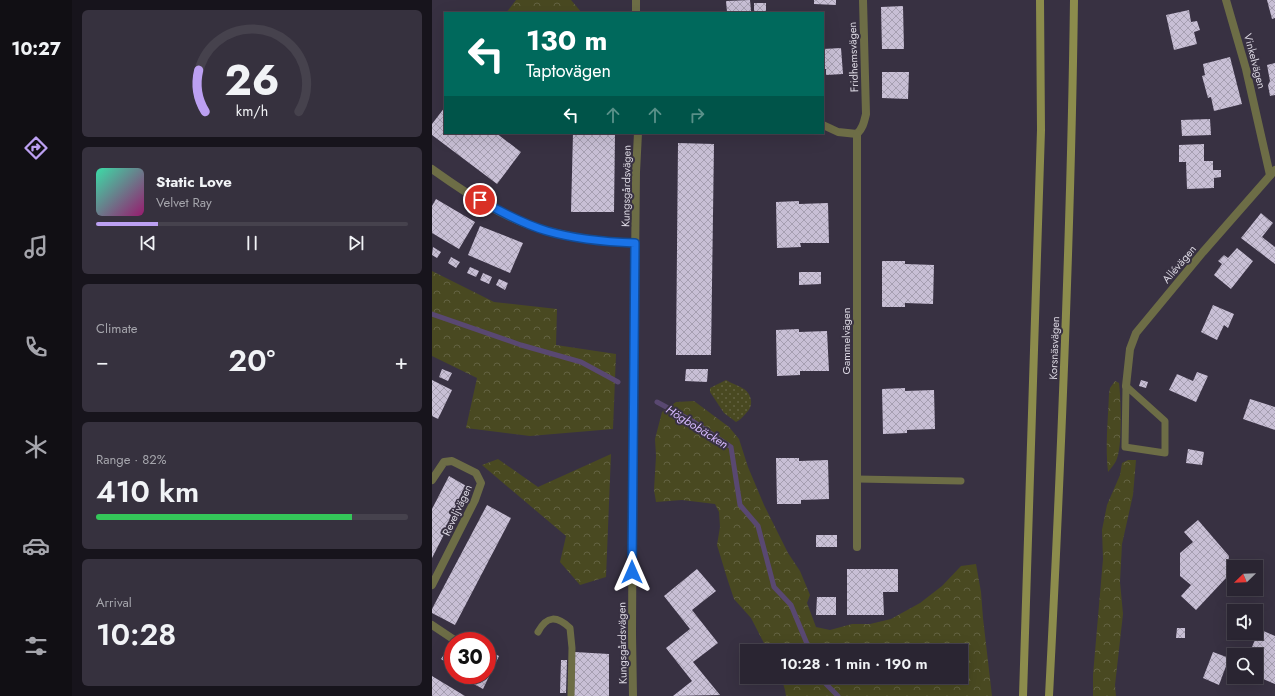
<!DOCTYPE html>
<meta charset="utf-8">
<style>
body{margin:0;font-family:Jost,sans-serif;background:#36313e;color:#f1f3f6;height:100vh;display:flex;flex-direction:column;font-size:15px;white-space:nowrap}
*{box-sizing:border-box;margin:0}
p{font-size:13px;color:#a5a5ac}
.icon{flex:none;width:22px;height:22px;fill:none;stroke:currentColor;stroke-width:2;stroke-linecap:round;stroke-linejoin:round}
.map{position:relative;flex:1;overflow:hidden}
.sheet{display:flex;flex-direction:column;gap:10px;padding:10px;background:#17141c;width:360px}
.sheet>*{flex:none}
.hud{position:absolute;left:12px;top:12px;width:380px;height:122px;border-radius:0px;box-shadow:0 4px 16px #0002,0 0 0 1px #46424d;background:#00695c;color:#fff;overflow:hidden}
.needle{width:26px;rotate:247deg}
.controls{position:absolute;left:795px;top:560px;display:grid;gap:8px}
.controls a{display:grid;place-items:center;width:36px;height:36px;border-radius:0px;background:#2a2532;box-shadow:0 4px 16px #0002,0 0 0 1px #46424d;font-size:20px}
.speed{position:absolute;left:12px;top:632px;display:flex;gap:8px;font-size:20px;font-weight:700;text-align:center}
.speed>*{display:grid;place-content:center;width:52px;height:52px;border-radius:50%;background:#2a2532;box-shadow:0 4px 16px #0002,0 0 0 1px #46424d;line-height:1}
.speed .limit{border:6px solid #d22;background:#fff;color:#111}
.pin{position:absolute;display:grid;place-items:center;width:34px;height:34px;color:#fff;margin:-17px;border:2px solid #fff;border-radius:50%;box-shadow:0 1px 4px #0007}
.me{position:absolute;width:44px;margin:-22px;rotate:0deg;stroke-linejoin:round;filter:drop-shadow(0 0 3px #0008)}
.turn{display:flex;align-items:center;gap:14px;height:84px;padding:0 16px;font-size:18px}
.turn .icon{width:52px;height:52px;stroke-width:2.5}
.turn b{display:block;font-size:28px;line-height:34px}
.lanes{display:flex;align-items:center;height:38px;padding:0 16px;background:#0003;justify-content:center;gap:20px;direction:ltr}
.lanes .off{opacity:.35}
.big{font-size:30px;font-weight:600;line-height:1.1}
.sheet .tile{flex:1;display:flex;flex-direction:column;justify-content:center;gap:6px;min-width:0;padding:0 14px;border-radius:6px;background:#36313e}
.sheet .dial{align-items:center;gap:0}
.dial svg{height:104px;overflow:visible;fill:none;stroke:#46424d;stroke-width:7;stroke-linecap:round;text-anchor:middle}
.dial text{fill:#f1f3f6;stroke:none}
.song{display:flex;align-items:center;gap:12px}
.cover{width:48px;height:48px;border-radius:6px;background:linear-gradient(135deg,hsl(160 70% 55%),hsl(320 70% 35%))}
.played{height:4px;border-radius:2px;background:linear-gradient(90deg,#bca0f2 20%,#46424d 20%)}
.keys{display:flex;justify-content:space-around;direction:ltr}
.heat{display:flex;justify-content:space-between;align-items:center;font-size:22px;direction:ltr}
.charge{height:6px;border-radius:3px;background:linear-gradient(90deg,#34c759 82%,#46424d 0)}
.trip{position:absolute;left:308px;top:644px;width:228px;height:40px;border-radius:0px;background:#2a2532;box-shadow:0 4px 16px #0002,0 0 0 1px #46424d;font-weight:600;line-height:40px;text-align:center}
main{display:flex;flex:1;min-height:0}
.tab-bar{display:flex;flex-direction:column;width:72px;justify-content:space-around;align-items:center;background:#110f14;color:#a5a5ac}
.tab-bar .icon{width:28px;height:28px}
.tab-bar .on{color:#bca0f2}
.tab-bar b{font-size:18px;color:#f1f3f6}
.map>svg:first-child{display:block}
</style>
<main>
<nav class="tab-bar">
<b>10:27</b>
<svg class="icon on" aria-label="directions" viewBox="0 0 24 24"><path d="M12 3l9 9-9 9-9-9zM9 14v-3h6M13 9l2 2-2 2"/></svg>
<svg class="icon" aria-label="music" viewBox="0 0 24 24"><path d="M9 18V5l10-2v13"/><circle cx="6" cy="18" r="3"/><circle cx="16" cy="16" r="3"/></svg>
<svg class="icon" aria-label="phone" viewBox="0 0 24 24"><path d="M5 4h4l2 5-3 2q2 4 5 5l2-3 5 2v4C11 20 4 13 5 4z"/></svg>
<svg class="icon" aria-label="climate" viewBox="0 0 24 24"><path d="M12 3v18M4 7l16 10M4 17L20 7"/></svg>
<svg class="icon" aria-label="car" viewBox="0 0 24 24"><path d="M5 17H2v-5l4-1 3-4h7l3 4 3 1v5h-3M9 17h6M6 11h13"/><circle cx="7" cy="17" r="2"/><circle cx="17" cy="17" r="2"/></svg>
<svg class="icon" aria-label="filters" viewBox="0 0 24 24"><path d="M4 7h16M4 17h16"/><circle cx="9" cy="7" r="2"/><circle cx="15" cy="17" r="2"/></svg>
</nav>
<section class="sheet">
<div class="tile dial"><svg viewBox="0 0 100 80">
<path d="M14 69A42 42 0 1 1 86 69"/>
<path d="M14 69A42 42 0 0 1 9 37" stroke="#bca0f2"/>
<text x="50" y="56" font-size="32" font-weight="700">26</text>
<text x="50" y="72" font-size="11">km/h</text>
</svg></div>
<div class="tile">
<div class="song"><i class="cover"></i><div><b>Static Love</b><p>Velvet Ray</p></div></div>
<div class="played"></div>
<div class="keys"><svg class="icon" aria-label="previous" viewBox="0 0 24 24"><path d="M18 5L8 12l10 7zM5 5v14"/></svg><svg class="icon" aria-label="pause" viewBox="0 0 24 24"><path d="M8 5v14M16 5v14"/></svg><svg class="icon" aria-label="next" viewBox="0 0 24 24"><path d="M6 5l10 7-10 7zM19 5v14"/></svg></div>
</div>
<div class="tile"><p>Climate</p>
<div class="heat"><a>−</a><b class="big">20°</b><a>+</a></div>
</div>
<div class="tile"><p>Range · 82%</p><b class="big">410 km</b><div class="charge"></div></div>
<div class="tile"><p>Arrival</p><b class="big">10:28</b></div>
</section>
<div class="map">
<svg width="843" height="696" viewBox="0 0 843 696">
<defs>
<pattern id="grass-dots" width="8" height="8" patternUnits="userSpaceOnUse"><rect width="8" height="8" fill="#494921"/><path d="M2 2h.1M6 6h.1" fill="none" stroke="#636241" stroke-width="1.8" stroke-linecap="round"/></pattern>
<pattern id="forest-crowns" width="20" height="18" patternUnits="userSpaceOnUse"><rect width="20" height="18" fill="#494921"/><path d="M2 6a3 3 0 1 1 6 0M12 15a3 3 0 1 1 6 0" fill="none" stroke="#636241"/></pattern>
<pattern id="building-cross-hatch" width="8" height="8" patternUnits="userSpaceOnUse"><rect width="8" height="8" fill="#c8bfd5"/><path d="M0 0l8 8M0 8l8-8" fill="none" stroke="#a69fb1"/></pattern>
</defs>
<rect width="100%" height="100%" fill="#383142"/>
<path fill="url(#grass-dots)" d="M294,380C300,384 306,385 312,389C319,394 322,404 316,411C312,415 309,420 304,422L292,413L278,392V388Z"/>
<g fill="url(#forest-crowns)">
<path d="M84,0H139L150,13H74Z"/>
<path d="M0,271L62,302L125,309L124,345L184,354L181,429L98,436L34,428L45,378L0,356Z"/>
<path d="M683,381L687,383C689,399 691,447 684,461C682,465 679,468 676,472C673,446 676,420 677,394L678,388Z"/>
<path d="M262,401L297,427L307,439L316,467L332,505L356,553L368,571L378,595L375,603L384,627L398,630L420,624H438L459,619L488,603L510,586L529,566L544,564L549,592L551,618L560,696H354L353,690L349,677H529V651H336L319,618L302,599L295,578L285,545L288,527L287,512L283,504L250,500L224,502L222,490L224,456L223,439L230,412L244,402Z"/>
<path d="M179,454L174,577L148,585L128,562L134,536L50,465L66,459L106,487Z"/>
<path d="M696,460H704L701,495L690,544L688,582L691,614L683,685L684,696H661V675L671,559L670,530L675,505L688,475L690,463Z"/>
</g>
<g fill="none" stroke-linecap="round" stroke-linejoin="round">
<g stroke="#594871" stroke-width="5">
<path d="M0,314L89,345L149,362L186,382"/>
<path d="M225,402L262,422L299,447L308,505L326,526L342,587L359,605L378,651"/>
<path d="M389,677L390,680L406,696"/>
</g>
</g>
<g fill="url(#building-cross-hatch)">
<path d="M318,0L319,11L295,12L294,1Z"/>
<path d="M382,0H404V5L382,4Z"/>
<path d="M835,0H843V18L840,19Z"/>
<rect x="322" y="3" width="12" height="10"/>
<path d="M471,6L472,49H450L449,7Z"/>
<path d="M757,10L759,22L765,21L768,30L762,32L765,44L742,50L734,15Z"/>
<path d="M409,48L411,74L394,75V69H391V49Z"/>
<path d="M798,57L810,104L782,111L779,97L776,98L770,76L773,75L771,64Z"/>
<path d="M843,63V95L838,96L836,85L838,81L835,65Z"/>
<path d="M450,72H477L476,99L450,98Z"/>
<path d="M13,107V133H64L89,152L65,184L0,135V124Z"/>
<path d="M778,119L779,135L750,136L749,120Z"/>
<path d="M141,133H183L182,212H139Z"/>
<path d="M246,143L282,144L279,355H244Z"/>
<path d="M772,144V161H781V170H789V177L782,178V188L755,189L754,162H747V145Z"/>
<path d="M4,199L43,222L27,249L0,233V206Z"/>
<path d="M367,201V204L396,203L397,243H368L369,247L345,248L344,202Z"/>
<path d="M829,213L841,223L830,237L843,247V264L809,238Z"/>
<path d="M48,226L91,243L78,273L36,255Z"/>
<path d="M1,247L9,252L5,258L0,255Z"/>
<path d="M805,248L821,261L799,289L782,275L790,264L786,261L792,255L796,258Z"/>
<path d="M19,257L28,262L24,268L16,263Z"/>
<path d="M450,261H473V264L502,265L501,304L473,303V307H450Z"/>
<path d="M38,267L47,271L44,277L35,273Z"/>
<path d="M367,272H389V284L367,285Z"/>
<path d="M51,273L60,277L57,284L48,280Z"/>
<path d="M67,279L76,283L73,290L64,285Z"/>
<path d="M781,305L802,314L796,328L792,325L785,340L769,332Z"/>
<path d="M367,329V332L395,331L397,371H368V375L345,376L344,330Z"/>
<path d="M10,369L20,373L16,381L7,377Z"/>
<path d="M254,369H276L275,382L253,381Z"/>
<path d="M765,372L776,376L764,402L737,390L745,374L761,381Z"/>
<path d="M0,380L20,390L6,419L0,416Z"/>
<path d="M709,380L716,382L714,388L707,386Z"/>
<path d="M473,388V391L502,390L503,429L475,430V433L451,434L450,389Z"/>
<path d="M818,399L843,407V430L811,419Z"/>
<path d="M756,449L772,452L770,465L754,463Z"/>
<path d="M344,458H367V461L396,460L397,499L369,500V504H345Z"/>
<path d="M17,476L36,487L0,558V509Z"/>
<path d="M55,505L79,518L23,625L0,613V609Z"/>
<path d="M766,520L797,556L794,578L764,610L749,596L759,585L748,576V553L761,542L752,532Z"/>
<rect x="384" y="535" width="21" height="12"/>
<path d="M265,569L284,591L260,610L286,643L261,662L288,695L241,696L260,681L234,648L258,629L232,596Z"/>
<path d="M415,569H466V592H451L452,615H415Z"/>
<path d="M385,597H404V615H384Z"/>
<path d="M745,628H753V638H744Z"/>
<path d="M827,629L843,636V684L824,676V655H817Z"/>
<path d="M18,646L21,648V667L9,659Z"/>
<path d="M55,650L67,656L51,689L36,681L39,675H55Z"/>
<path d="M143,652L177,654V696H142Z"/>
<path d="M781,652L797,658L787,685L771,678Z"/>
<path d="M129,660H135L134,693H128Z"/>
<path d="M0,676L33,696H0Z"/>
</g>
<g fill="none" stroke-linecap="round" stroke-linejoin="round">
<g stroke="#6d6d46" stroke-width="7">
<path d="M694,386L733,421V453L693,447Z"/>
<path d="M425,479L529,481"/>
<path d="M106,632C115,615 125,616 138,628L140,648L139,696"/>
</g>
<g stroke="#6d6d46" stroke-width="8">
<path d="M204,0V13"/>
<path d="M794,0L814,69L838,175"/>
<path d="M391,125L406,132L425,134C431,128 432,122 434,114L431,0"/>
<path d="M425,134V547"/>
<path d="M0,169C35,194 74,220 116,231C144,238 174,242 203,243"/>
<path d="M694,386L698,349L704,333L771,252L843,170"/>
<path d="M0,480L12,462L20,461L44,473L49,483L43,500L0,585"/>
<path d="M0,625L24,641"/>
<path d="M201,696L200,634L201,453L204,172L206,133"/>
</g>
<g stroke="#8c8c4c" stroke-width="8">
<path d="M591,696L609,130L608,0"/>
<path d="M617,696C629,464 639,232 642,0"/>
</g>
</g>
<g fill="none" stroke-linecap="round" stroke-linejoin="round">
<g stroke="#114b97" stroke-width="10">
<path id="route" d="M48,200C69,212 91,224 115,231C143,239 174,242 203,243L200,572"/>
</g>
<use href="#route" stroke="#1a73e8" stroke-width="7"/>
</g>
<g text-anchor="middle" stroke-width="4" stroke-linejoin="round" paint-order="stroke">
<g font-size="11" fill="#dad6e1" stroke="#383142">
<text transform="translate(421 57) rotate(-92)" y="4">Fridhemsvägen</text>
<text transform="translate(823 61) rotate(75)" y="4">Vinkelvägen</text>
<text transform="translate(194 186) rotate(-89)" y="4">Kungsgårdsvägen</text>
<text transform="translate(747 264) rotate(-50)" y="4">Allévägen</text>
<text transform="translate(414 341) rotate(-90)" y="4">Gammelvägen</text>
<text transform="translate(622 348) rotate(-88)" y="4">Korsnäsvägen</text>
<text transform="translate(25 510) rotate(-65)" y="4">Reveljvägen</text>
<text transform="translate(190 643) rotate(-91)" y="4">Kungsgårdsvägen</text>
</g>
<g font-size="12" font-style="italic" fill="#d5b9fd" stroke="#383142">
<text transform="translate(265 427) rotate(32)" y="4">Högbobäcken</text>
</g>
</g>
</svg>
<div class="controls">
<a><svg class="needle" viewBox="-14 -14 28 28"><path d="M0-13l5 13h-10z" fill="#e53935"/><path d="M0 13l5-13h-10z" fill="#a5a5ac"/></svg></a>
<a><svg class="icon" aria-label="sound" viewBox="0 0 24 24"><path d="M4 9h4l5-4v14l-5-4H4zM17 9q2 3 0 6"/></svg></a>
<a><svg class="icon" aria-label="search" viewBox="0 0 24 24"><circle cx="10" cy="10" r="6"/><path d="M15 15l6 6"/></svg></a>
</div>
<div class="speed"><div class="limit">30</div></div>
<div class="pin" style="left:48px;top:200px;background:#d93025"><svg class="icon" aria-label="arrive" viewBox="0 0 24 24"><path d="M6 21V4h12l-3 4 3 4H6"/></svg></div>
<svg class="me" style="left:200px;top:572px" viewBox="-20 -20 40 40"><path d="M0-17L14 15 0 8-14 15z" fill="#1a73e8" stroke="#fff" stroke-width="4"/></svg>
<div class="trip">10:28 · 1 min · 190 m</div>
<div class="hud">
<div class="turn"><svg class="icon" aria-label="left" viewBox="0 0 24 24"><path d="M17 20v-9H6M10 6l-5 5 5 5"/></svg><div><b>130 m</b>Taptovägen</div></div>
<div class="lanes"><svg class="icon" aria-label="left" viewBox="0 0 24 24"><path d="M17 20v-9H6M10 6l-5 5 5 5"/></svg><svg class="icon off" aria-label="ahead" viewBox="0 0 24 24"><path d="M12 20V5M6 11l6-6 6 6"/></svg><svg class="icon off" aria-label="ahead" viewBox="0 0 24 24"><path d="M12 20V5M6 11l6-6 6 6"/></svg><svg class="icon off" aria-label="right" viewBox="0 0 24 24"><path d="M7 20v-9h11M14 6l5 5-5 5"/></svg></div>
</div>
</div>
</main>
